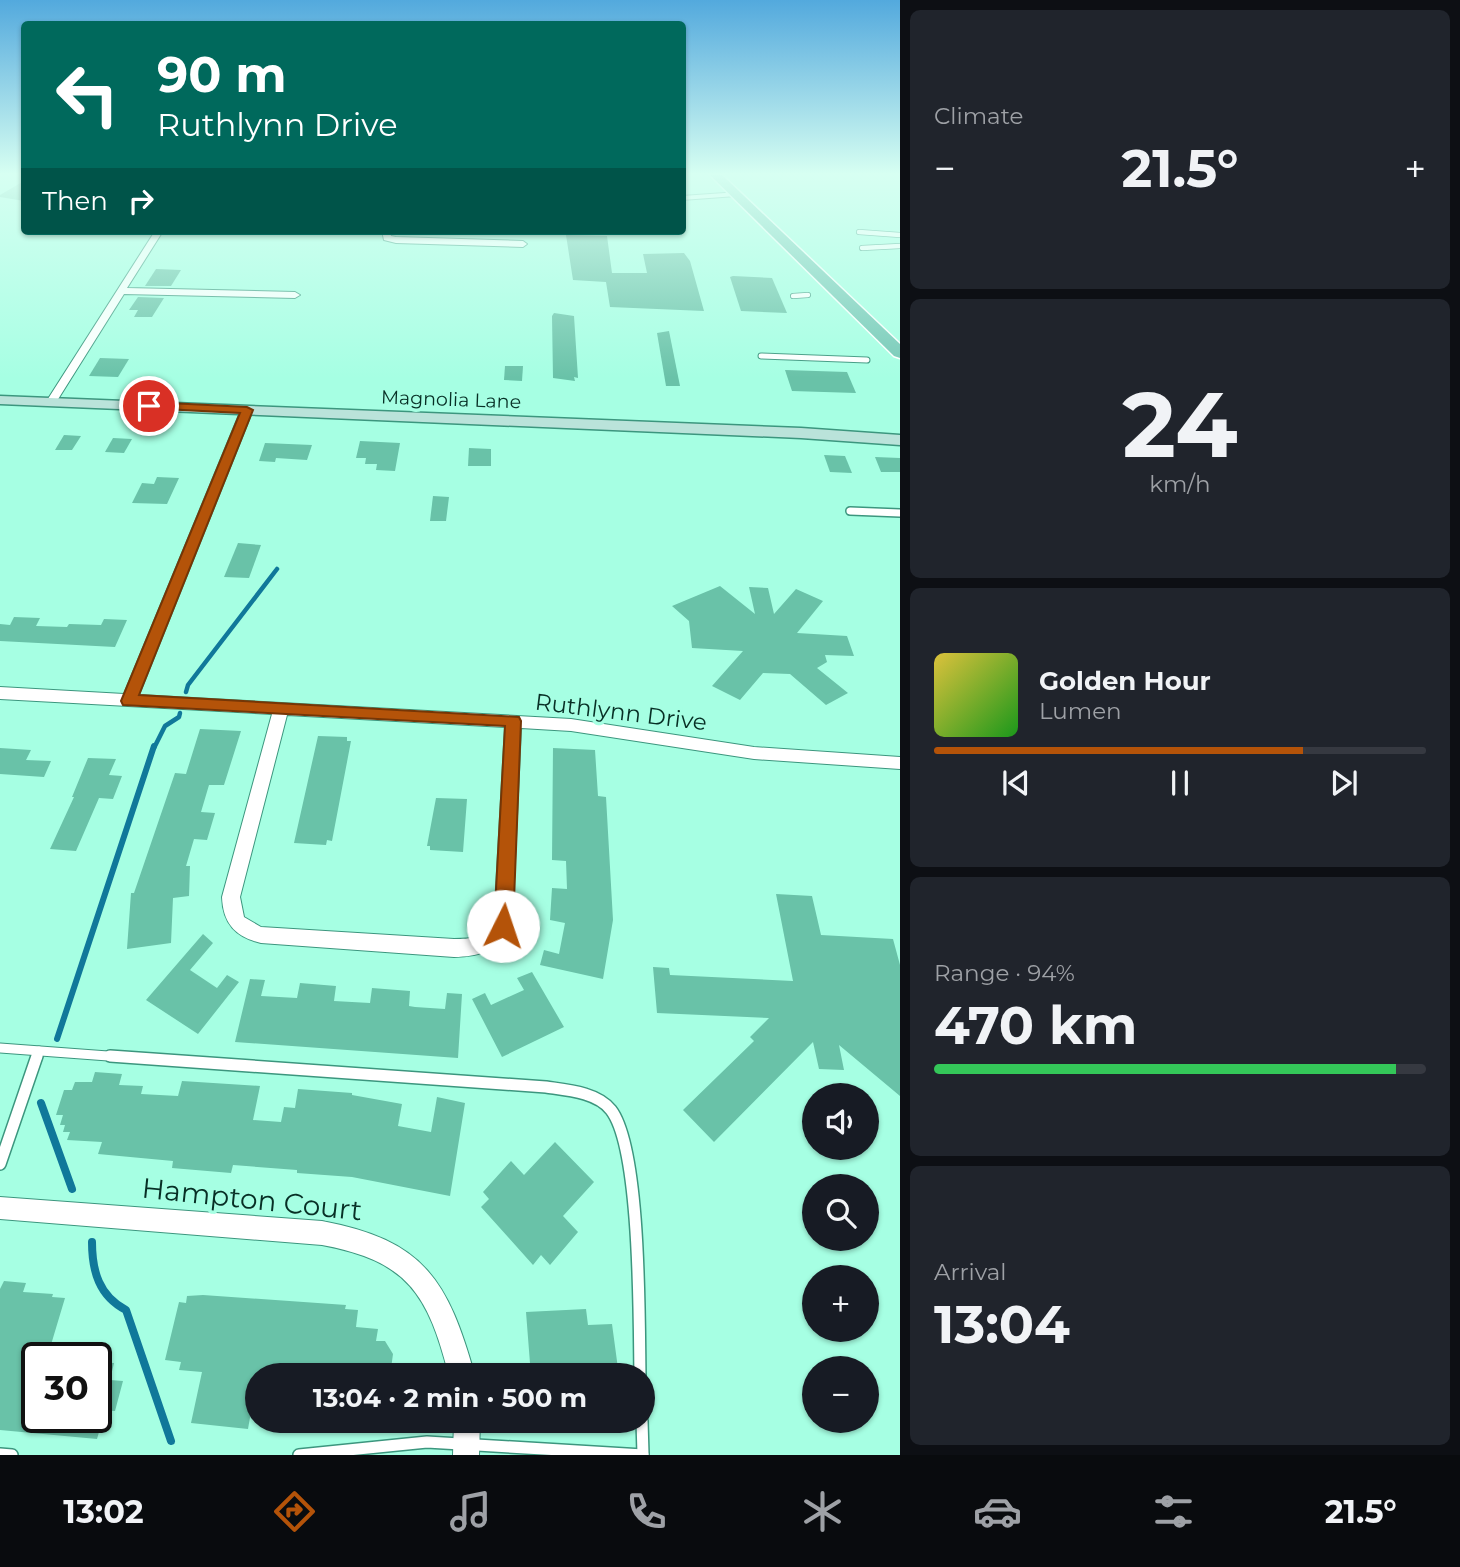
<!DOCTYPE html>
<meta charset="utf-8">
<style>
body{margin:0;font-family:Montserrat,sans-serif;background:#20242c;color:#f1f3f6;height:100vh;display:flex;flex-direction:column;font-size:26px;white-space:nowrap}
*{box-sizing:border-box;margin:0}
p{font-size:23px;color:#9ea1a6}
.icon{flex:none;width:38px;height:38px;fill:none;stroke:currentColor;stroke-width:2;stroke-linecap:round;stroke-linejoin:round}
.map{position:relative;flex:1;overflow:hidden}
.sheet{display:flex;flex-direction:column;gap:10px;padding:10px;background:#0d0f14;width:560px}
.sheet>*{flex:none}
.banner{position:absolute;left:21px;top:21px;width:665px;height:214px;border-radius:7px;box-shadow:0 2px 5px #0004;background:#00695c;color:#fff;overflow:hidden}
.buttons{position:absolute;left:802px;top:1083px;display:grid;gap:14px}
.buttons a{display:grid;place-items:center;width:77px;height:77px;border-radius:50%;background:#171b24;box-shadow:0 2px 5px #0004;font-size:35px}
.speed{position:absolute;left:21px;top:1342px;display:flex;gap:14px;font-size:35px;font-weight:700;text-align:center}
.speed>*{display:grid;place-content:center;width:91px;height:91px;border-radius:50%;background:#171b24;box-shadow:0 2px 5px #0004;line-height:1}
.speed .limit{border:4px solid #111;border-radius:10px;background:#fff;color:#111}
.pin{position:absolute;display:grid;place-items:center;width:60px;height:60px;color:#fff;margin:-30px;border:4px solid #fff;border-radius:50%;box-shadow:0 2px 7px #0007}
.me{position:absolute;width:77px;margin:-38px;rotate:4deg;stroke-linejoin:round;filter:drop-shadow(0 0 5px #0008)}
.turn{display:flex;align-items:center;gap:24px;height:147px;padding:0 21px;font-size:32px}
.turn .icon{width:91px;height:91px;stroke-width:2.5}
.turn b{display:block;font-size:49px;line-height:60px}
.then{display:flex;align-items:center;height:66px;padding:0 21px;background:#0003;gap:14px;font-size:26px}
.big{font-size:52px;font-weight:700;line-height:1.1}
.sheet .card{flex:1;display:flex;flex-direction:column;justify-content:center;gap:10px;min-width:0;padding:0 24px;border-radius:10px;background:#20242c}
.sheet .dial{align-items:center;gap:0}
.dial b{font-size:91px;line-height:1}
.song{display:flex;align-items:center;gap:21px}
.cover{width:84px;height:84px;border-radius:10px;background:linear-gradient(135deg,hsl(50 70% 55%),hsl(120 70% 35%))}
.played{height:7px;border-radius:4px;background:linear-gradient(90deg,#b45309 75%,#363941 75%)}
.keys{display:flex;justify-content:space-around;direction:ltr}
.heat{display:flex;justify-content:space-between;align-items:center;font-size:38px;direction:ltr}
.charge{height:10px;border-radius:5px;background:linear-gradient(90deg,#34c759 94%,#363941 0)}
.trip{position:absolute;left:245px;top:1363px;width:410px;height:70px;border-radius:35px;background:#171b24;box-shadow:0 2px 5px #0004;font-weight:700;line-height:70px;text-align:center}
.menu{display:flex;height:112px;justify-content:space-around;align-items:center;background:#090b0e;color:#9ea1a6}
.menu .icon{width:49px;height:49px}
.menu .on{color:#b45309}
.menu b{font-size:32px;color:#f1f3f6}
main{display:flex;flex:1;min-height:0}
.map>svg:first-child{display:block}
</style>
<main>
<div class="map">
<svg width="900" height="1455" viewBox="0 0 900 1455">
<rect width="100%" height="100%" fill="#a6ffe3"/>
<g fill="none" stroke-linecap="round" stroke-linejoin="round">
<g stroke="#10789a" stroke-width="4.5">
<path d="M186,692L188,685L277,569"/>
<path d="M154,748L165,726L179,717L180,713"/>
</g>
<path stroke="#10789a" stroke-width="6" d="M57,1039L154,746"/>
<g stroke="#10789a" stroke-width="8">
<path d="M41,1103L72,1189"/>
<path d="M92,1242C92,1271 99,1296 126,1310L171,1441"/>
</g>
</g>
<g fill="#69c2a8">
<path d="M24,181V201L0,197V195Z"/>
<path d="M566,235L607,236L612,273H647L643,254L684,253L690,261L704,311L610,307L606,282L573,280Z"/>
<path d="M156,269L181,270L171,286H145Z"/>
<path d="M733,276L772,278L787,313L741,311L730,277Z"/>
<path d="M138,297L164,298L152,317H134L138,310H129Z"/>
<path d="M554,313L574,316L578,378L574,377L575,381L553,378L552,316Z"/>
<path d="M669,331L680,386H666L657,333Z"/>
<path d="M100,358L129,359L118,377L89,376Z"/>
<path d="M505,366H523L522,381L504,380Z"/>
<path d="M785,370L847,372L856,393L792,391Z"/>
<path d="M64,435L81,436L72,450H55Z"/>
<path d="M113,438L132,439L124,453L105,452Z"/>
<path d="M360,441L400,443L395,471L376,470L377,464H365L366,458H356Z"/>
<path d="M265,443L312,445L307,460L276,458L275,462L259,461Z"/>
<path d="M469,448L491,449V466H468Z"/>
<path d="M824,455L845,456L852,473L830,472Z"/>
<path d="M875,457L900,458V472H881Z"/>
<path d="M157,477L179,478L167,504L132,503L142,483L154,484Z"/>
<path d="M433,496L449,497L446,521H430Z"/>
<path d="M238,543L261,545L249,578L224,577Z"/>
<path d="M720,586L755,614L749,587L768,588L774,614L796,589L823,601L797,633L847,636L854,656L825,655L827,662L817,668L848,693L826,705L790,674L763,673L740,700L712,686L743,651L692,648L689,621L672,606Z"/>
<path d="M14,617L40,618L36,626L67,627L69,624L101,625L104,619L127,620L115,647L0,641V624L10,625Z"/>
<path d="M200,729L241,731L224,785H209L201,812L215,813L207,840L194,839L186,866H190L189,896L173,898L171,943L127,949L131,893H134L175,773L186,774Z"/>
<path d="M318,736L347,737V741H351L332,841L327,840L326,845L294,843Z"/>
<path d="M0,748L31,750L26,760L51,761L44,777L0,774Z"/>
<path d="M553,748L595,750L598,796L606,797L613,920L603,979L540,965L544,950L559,954L565,923L550,920L552,888L567,889L566,861L552,860Z"/>
<path d="M88,758L116,759L109,775L122,776L113,799L99,798L76,851L50,849L74,797H72Z"/>
<path d="M436,798L467,799L463,852L430,850V846H427Z"/>
<path d="M776,894L812,896L821,935L893,939L900,965V1096L839,1045L844,1070L819,1069L813,1042L714,1142L683,1110L754,1041L750,1037L769,1018L657,1013L653,967L669,968L670,975L793,981Z"/>
<path d="M203,934L213,943L190,970L217,988L227,975L239,982L198,1034L146,1000Z"/>
<path d="M532,972L564,1027L502,1057L472,999L485,993L491,1005L524,990L517,978Z"/>
<path d="M250,979L265,980L261,996L297,998L300,983L336,986L334,1001L370,1003L372,988L410,991L409,1006L415,1007L445,1009L447,993L462,994L458,1058L235,1042Z"/>
<path d="M95,1072L122,1074L119,1085L143,1086L141,1094L178,1096L182,1081L260,1086L253,1120L281,1122L284,1107L295,1108L298,1089L352,1093V1095L402,1104L398,1126L431,1132L437,1097L465,1103L450,1196L352,1177L297,1173V1170L233,1165L231,1173L172,1168L173,1161L98,1154L102,1142L67,1140L70,1132H63L65,1125H60L63,1115H56L64,1090H72L75,1082H92Z"/>
<path d="M555,1142L594,1182L563,1216L578,1232L550,1265L541,1255L533,1265L481,1207L489,1199L483,1192L511,1161L524,1175Z"/>
<path d="M4,1281L26,1283L23,1292L53,1294L52,1297L65,1298L47,1358H37V1418H103L97,1439L0,1430V1289Z"/>
<path d="M203,1295L346,1305L345,1309L358,1310L356,1327L378,1329L376,1341H385L393,1354L390,1376H257L248,1429L191,1423L202,1372L179,1370L181,1362L165,1360L179,1302L186,1303L187,1296Z"/>
<path d="M586,1309L588,1325L612,1324L619,1376H531L526,1312Z"/>
<path d="M96,1362L114,1363L110,1380L123,1381L115,1411L101,1410L100,1413L96,1412Z"/>
</g>
<g fill="none" stroke-linecap="round" stroke-linejoin="round">
<g stroke="#3c967e" stroke-width="6">
<g id="service-far4">
<path d="M859,232L900,235"/>
<path d="M862,248L900,246"/>
<path d="M793,296L808,295"/>
</g>
</g>
<g stroke="#3c967e" stroke-width="7">
<path id="service-far3" d="M761,356L867,360"/>
</g>
<g stroke="#3c967e" stroke-width="10">
<path id="service-far2" d="M850,511L900,513"/>
</g>
<g stroke="#3c967e" stroke-width="11">
<g id="service-far1">
<path d="M0,1048L135,1058"/>
<path d="M37,1058L39,1051"/>
</g>
</g>
<g stroke="#3c967e" stroke-width="14">
<g id="service">
<path d="M110,1056L546,1087C566,1090 597,1092 611,1110C641,1149 639,1321 640,1376"/>
<path d="M0,1164L37,1056"/>
<path d="M642,1421L643,1454"/>
<path d="M0,1454L12,1455"/>
<path d="M299,1455L427,1442L643,1455"/>
</g>
</g>
<g stroke="#3c967e" stroke-width="2">
<g id="minor">
<path d="M739,192L736,196L682,200V196Z"/>
<path d="M155,231H163L127,288L295,292L300,295L295,298L124,294L55,404H47L46,402Z"/>
<path d="M382,231H390L391,236L396,237L523,241L527,244L523,247L396,243L384,240Z"/>
<path d="M247,407L253,410L139,695L571,719L754,747L900,757V769L754,759L571,731L521,728L512,926C501,951 480,956 454,957L261,943C236,937 223,924 222,897L272,714L0,699V687L124,694L241,410ZM287,715L505,727L494,924C483,938 471,939 454,939L261,927L244,917L240,897Z"/>
<path d="M0,1197L322,1221C424,1240 448,1280 475,1376H449C428,1294 408,1261 322,1245L0,1219Z"/>
<path d="M454,1421H480L479,1455H453Z"/>
</g>
</g>
<g stroke="#3c967e" stroke-width="3">
<path id="secondary" d="M0,396L801,428L900,435V445L801,438L0,404Z"/>
</g>
<g stroke="#fff" stroke-width="3">
<path id="primary" d="M710,175H722L900,344V358L894,356Z"/>
</g>
<use href="#service-far4" stroke="#fff" stroke-width="4.5"/>
<use href="#service-far3" stroke="#fff" stroke-width="5"/>
<use href="#service-far2" stroke="#fff" stroke-width="7"/>
<use href="#service-far1" stroke="#fff" stroke-width="9"/>
<use href="#service" stroke="#fff" stroke-width="11"/>
<use href="#minor" fill="#fff" fill-rule="evenodd"/>
<use href="#secondary" fill="#bae3da" fill-rule="evenodd"/>
<use href="#primary" fill="#75c8b6" fill-rule="evenodd"/>
</g>
<linearGradient id="sky" x2="0" y2="1"><stop stop-color="#53a9dd"/><stop offset="0.46" stop-color="#d7fff2"/><stop offset="1" stop-color="#d7fff2" stop-opacity="0"/></linearGradient>
<rect width="900" height="378" fill="url(#sky)"/>
<path fill="#b45309" stroke="#753606" stroke-width="2" d="M149,402L247,407L253,410L139,695L519,717L521,721L513,926L510,932L503,934L496,932L494,926L505,726L123,705L121,701L240,413L145,408V403Z"/>
<g text-anchor="middle" stroke-width="7" stroke-linejoin="round" paint-order="stroke">
<g font-size="19" fill="#072f25" stroke="#a6ffe3">
<text transform="translate(451 399) rotate(2)" y="7">Magnolia Lane</text>
</g>
<g font-size="23" fill="#072f25" stroke="#a6ffe3">
<text transform="translate(621 712) rotate(7)" y="8">Ruthlynn Drive</text>
</g>
<g font-size="28" fill="#072f25" stroke="#a6ffe3">
<text transform="translate(252 1199) rotate(6)" y="10">Hampton Court</text>
</g>
</g>
</svg>
<div class="buttons">
<a><svg class="icon" aria-label="sound" viewBox="0 0 24 24"><path d="M4 9h4l5-4v14l-5-4H4zM17 9q2 3 0 6"/></svg></a>
<a><svg class="icon" aria-label="search" viewBox="0 0 24 24"><circle cx="10" cy="10" r="6"/><path d="M15 15l6 6"/></svg></a>
<a>+</a>
<a>−</a>
</div>
<div class="speed"><div class="limit">30</div></div>
<div class="pin" style="left:149px;top:406px;background:#d93025"><svg class="icon" aria-label="arrive" viewBox="0 0 24 24"><path d="M6 21V4h12l-3 4 3 4H6"/></svg></div>
<svg class="me" style="left:503px;top:926px" viewBox="-20 -20 40 40"><circle r="19" fill="#fff"/><path d="M0-13L10 11 0 6-10 11z" fill="#b45309"/></svg>
<div class="trip">13:04 · 2 min · 500 m</div>
<div class="banner">
<div class="turn"><svg class="icon" aria-label="left" viewBox="0 0 24 24"><path d="M17 20v-9H6M10 6l-5 5 5 5"/></svg><div><b>90 m</b>Ruthlynn Drive</div></div>
<div class="then">Then<svg class="icon" aria-label="right" viewBox="0 0 24 24"><path d="M7 20v-9h11M14 6l5 5-5 5"/></svg></div>
</div>
</div>
<section class="sheet">
<div class="card"><p>Climate</p>
<div class="heat"><a>−</a><b class="big">21.5°</b><a>+</a></div>
</div>
<div class="card dial"><b>24</b><p>km/h</p></div>
<div class="card">
<div class="song"><i class="cover"></i><div><b>Golden Hour</b><p>Lumen</p></div></div>
<div class="played"></div>
<div class="keys"><svg class="icon" aria-label="previous" viewBox="0 0 24 24"><path d="M18 5L8 12l10 7zM5 5v14"/></svg><svg class="icon" aria-label="pause" viewBox="0 0 24 24"><path d="M8 5v14M16 5v14"/></svg><svg class="icon" aria-label="next" viewBox="0 0 24 24"><path d="M6 5l10 7-10 7zM19 5v14"/></svg></div>
</div>
<div class="card"><p>Range · 94%</p><b class="big">470 km</b><div class="charge"></div></div>
<div class="card"><p>Arrival</p><b class="big">13:04</b></div>
</section>
</main>
<nav class="menu">
<b>13:02</b>
<svg class="icon on" aria-label="directions" viewBox="0 0 24 24"><path d="M12 3l9 9-9 9-9-9zM9 14v-3h6M13 9l2 2-2 2"/></svg>
<svg class="icon" aria-label="music" viewBox="0 0 24 24"><path d="M9 18V5l10-2v13"/><circle cx="6" cy="18" r="3"/><circle cx="16" cy="16" r="3"/></svg>
<svg class="icon" aria-label="phone" viewBox="0 0 24 24"><path d="M5 4h4l2 5-3 2q2 4 5 5l2-3 5 2v4C11 20 4 13 5 4z"/></svg>
<svg class="icon" aria-label="climate" viewBox="0 0 24 24"><path d="M12 3v18M4 7l16 10M4 17L20 7"/></svg>
<svg class="icon" aria-label="car" viewBox="0 0 24 24"><path d="M5 17H2v-5l4-1 3-4h7l3 4 3 1v5h-3M9 17h6M6 11h13"/><circle cx="7" cy="17" r="2"/><circle cx="17" cy="17" r="2"/></svg>
<svg class="icon" aria-label="filters" viewBox="0 0 24 24"><path d="M4 7h16M4 17h16"/><circle cx="9" cy="7" r="2"/><circle cx="15" cy="17" r="2"/></svg>
<b>21.5°</b>
</nav>
